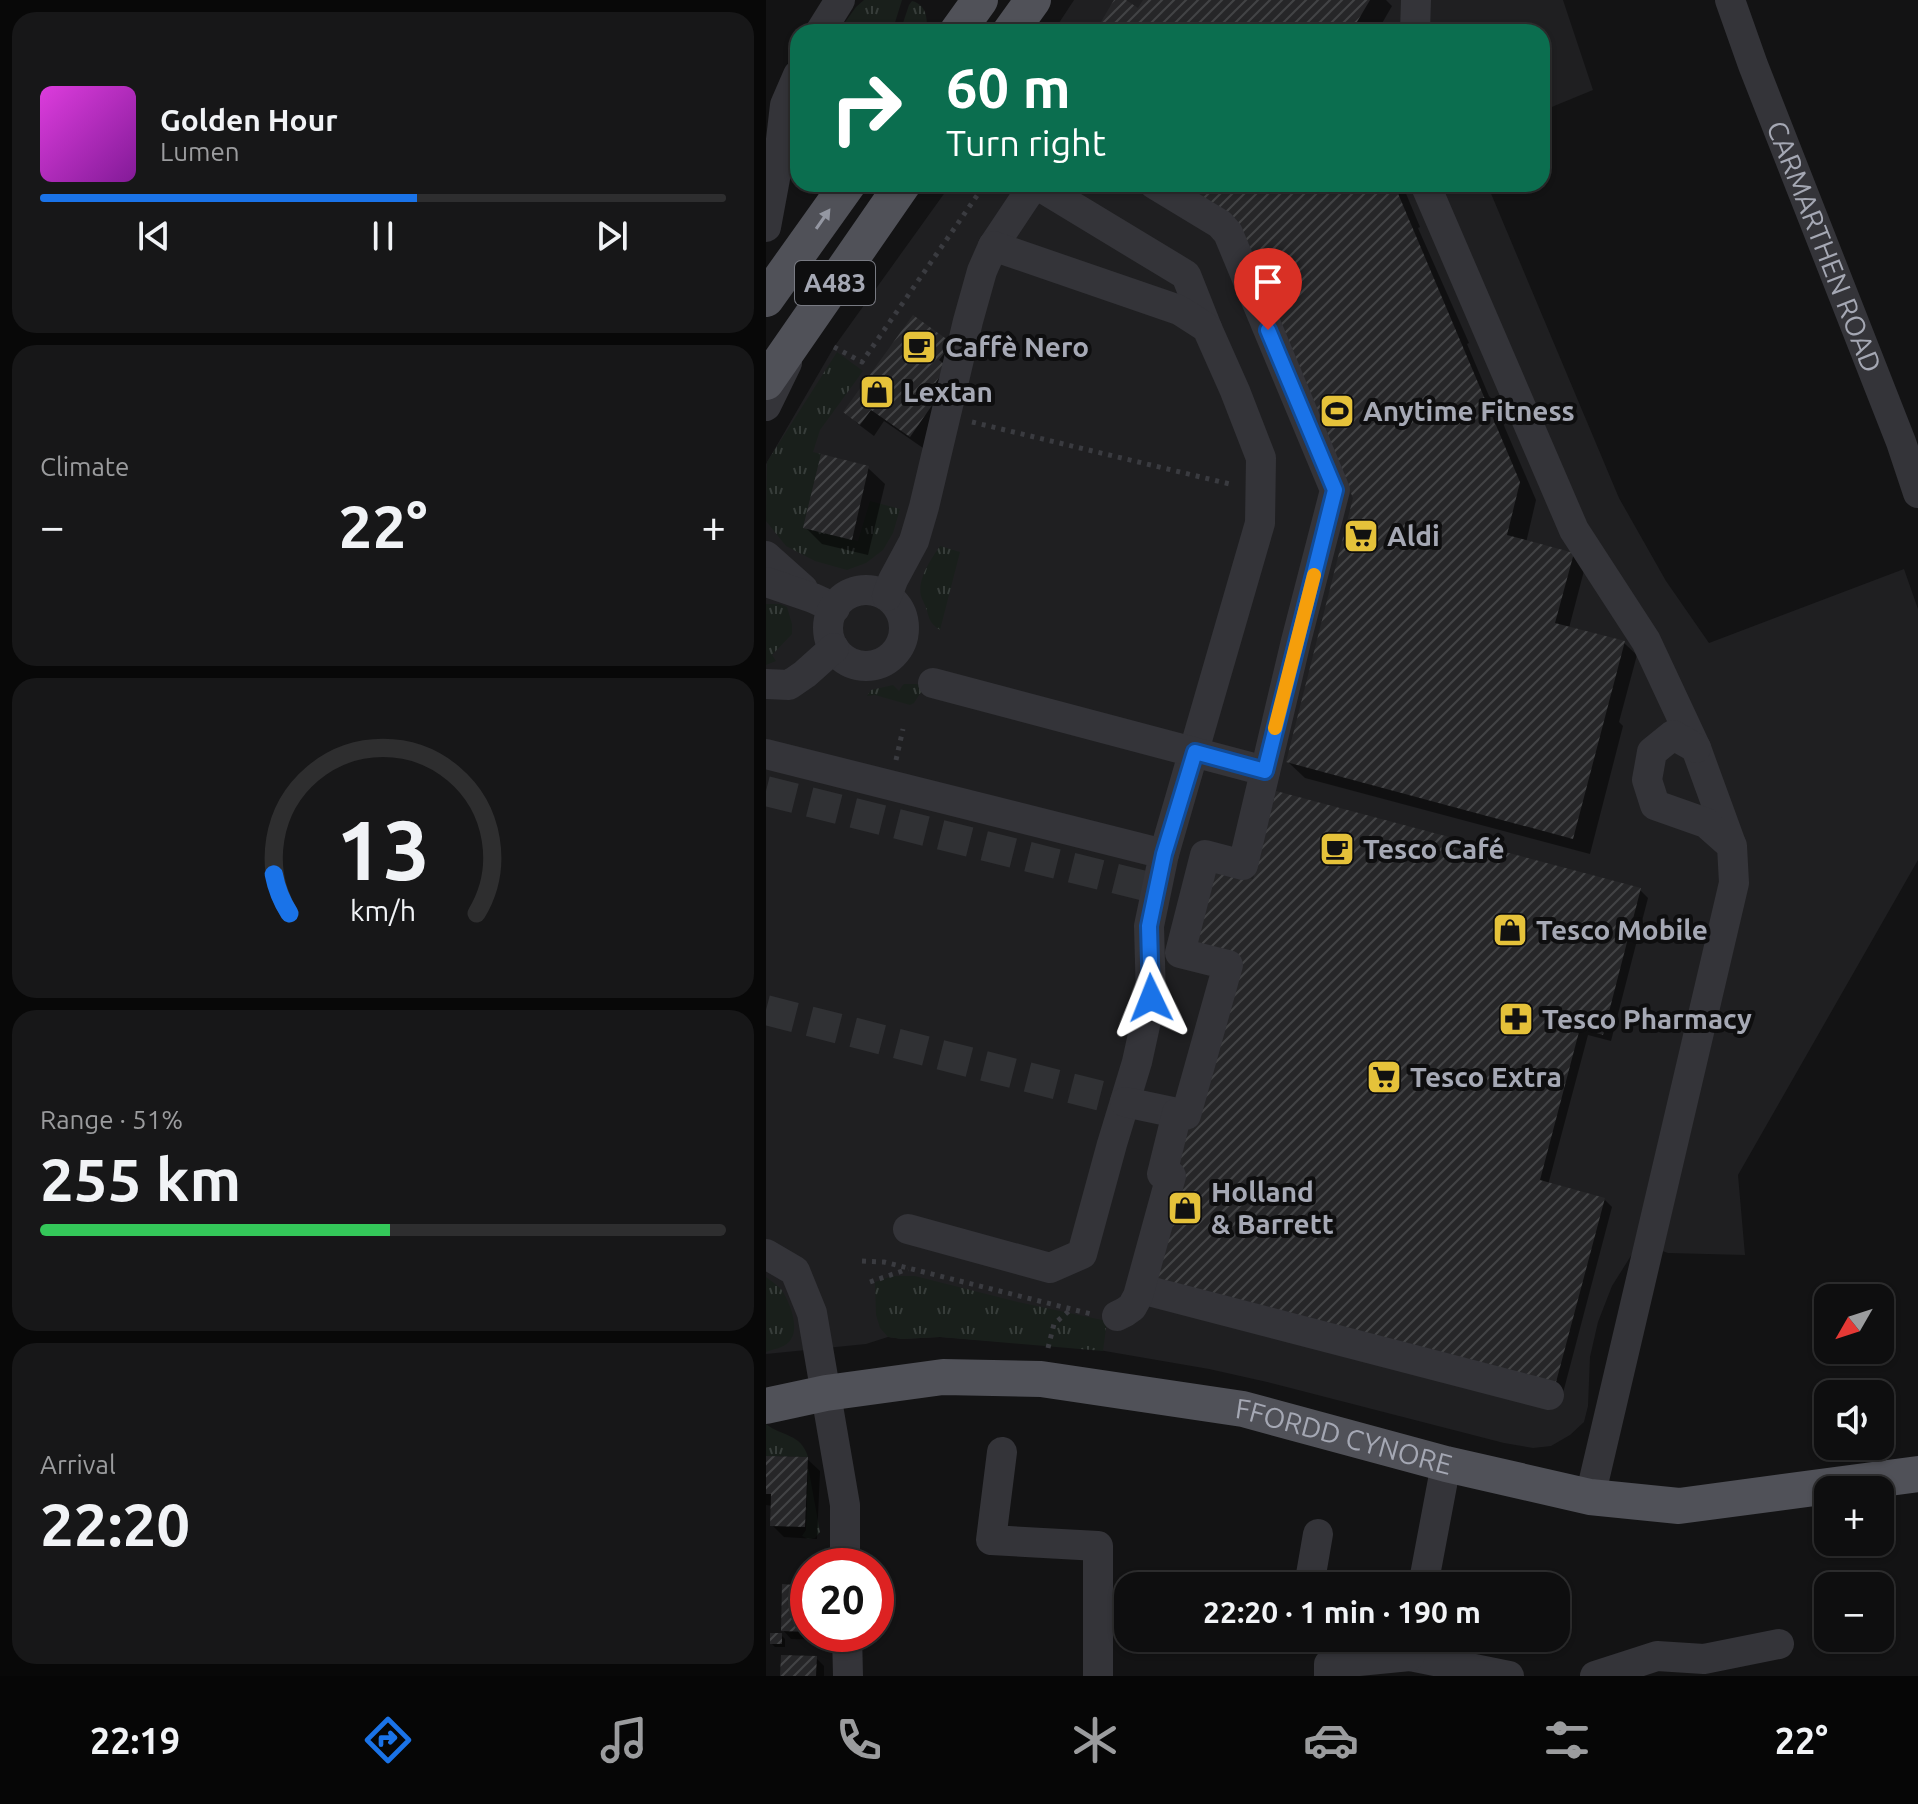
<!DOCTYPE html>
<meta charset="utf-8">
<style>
body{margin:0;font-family:Ubuntu,sans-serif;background:#171718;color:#f1f3f6;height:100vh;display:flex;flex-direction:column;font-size:30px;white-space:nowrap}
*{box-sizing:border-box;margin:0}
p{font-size:26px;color:#9b9c9e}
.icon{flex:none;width:44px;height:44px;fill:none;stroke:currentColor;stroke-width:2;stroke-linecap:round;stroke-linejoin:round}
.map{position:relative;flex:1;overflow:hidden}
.drawer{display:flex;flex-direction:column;gap:12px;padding:12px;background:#080808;width:766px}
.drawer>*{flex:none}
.hud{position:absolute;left:24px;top:24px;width:760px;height:168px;border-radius:24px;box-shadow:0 2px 6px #0004,0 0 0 2px #2e2e2f;background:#0b6e4f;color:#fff;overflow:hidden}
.needle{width:52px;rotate:231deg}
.controls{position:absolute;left:1048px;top:1284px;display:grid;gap:16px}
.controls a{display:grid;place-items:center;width:80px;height:80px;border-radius:16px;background:#0e0e0f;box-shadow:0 2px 6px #0004,0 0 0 2px #2e2e2f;font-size:40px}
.speed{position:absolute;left:24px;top:1548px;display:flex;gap:16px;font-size:40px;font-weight:700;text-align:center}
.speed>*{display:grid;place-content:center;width:104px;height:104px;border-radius:50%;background:#0e0e0f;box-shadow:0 2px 6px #0004,0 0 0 2px #2e2e2f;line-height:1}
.speed .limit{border:12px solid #d22;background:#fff;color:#111}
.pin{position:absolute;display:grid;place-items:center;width:68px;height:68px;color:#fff;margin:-82px -34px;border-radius:50% 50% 50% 0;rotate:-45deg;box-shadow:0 0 8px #0007}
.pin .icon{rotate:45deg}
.me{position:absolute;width:88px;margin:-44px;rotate:358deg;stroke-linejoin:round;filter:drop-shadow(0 0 6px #0008)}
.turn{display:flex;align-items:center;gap:28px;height:168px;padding:0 24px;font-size:36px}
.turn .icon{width:104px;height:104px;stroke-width:2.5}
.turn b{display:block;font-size:56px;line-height:68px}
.big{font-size:60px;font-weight:600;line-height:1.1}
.drawer .card{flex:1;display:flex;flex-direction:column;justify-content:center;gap:12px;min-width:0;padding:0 28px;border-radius:24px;background:#171718}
.drawer .dial{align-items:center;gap:0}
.dial svg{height:208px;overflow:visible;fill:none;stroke:#2e2e2f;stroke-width:7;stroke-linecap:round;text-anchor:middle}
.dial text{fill:#f1f3f6;stroke:none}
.song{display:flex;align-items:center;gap:24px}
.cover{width:96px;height:96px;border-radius:12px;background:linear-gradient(135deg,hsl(300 70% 55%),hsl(290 70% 35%))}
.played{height:8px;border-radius:4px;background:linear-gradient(90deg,#1a73e8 55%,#2e2e2f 55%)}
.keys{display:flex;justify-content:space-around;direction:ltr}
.heat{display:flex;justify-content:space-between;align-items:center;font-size:44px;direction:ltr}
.charge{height:12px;border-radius:6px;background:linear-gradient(90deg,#34c759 51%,#2e2e2f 0)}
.trip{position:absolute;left:348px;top:1572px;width:456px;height:80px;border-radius:24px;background:#0e0e0f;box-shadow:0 2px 6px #0004,0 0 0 2px #2e2e2f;font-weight:600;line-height:80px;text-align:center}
.menu{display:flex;height:128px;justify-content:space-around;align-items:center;background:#060606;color:#9b9c9e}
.menu .icon{width:56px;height:56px}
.menu .selected{color:#1a73e8}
.menu b{font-size:36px;color:#f1f3f6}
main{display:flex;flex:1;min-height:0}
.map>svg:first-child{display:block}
</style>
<main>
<section class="drawer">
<div class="card">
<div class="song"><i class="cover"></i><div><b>Golden Hour</b><p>Lumen</p></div></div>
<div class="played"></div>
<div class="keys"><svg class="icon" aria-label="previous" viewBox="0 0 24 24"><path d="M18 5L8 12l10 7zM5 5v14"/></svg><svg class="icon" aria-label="pause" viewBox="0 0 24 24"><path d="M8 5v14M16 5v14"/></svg><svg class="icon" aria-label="next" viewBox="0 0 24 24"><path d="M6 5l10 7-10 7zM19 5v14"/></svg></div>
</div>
<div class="card"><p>Climate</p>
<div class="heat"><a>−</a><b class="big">22°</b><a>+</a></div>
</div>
<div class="card dial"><svg viewBox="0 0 100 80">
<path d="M14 69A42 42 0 1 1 86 69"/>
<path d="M14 69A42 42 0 0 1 8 54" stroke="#1a73e8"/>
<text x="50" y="56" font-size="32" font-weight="700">13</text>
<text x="50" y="72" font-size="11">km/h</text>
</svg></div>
<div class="card"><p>Range · 51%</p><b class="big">255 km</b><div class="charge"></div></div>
<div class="card"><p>Arrival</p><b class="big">22:20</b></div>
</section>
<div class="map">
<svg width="1152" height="1676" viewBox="0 0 1152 1676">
<defs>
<pattern id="grass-tufts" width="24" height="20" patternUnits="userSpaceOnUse" patternTransform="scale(2)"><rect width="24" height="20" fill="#191f1b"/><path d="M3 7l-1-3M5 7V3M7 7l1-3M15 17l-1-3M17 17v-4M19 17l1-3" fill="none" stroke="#373d3a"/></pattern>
<pattern id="building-hatch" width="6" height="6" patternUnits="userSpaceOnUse" patternTransform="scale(2)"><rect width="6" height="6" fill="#262628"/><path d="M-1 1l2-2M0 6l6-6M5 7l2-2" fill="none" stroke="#424345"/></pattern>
</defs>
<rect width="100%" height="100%" fill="#131314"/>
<g fill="#1f1f21">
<path d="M308,0H797L827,90L776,111V32H287Z"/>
<path d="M185,184H721L853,498L900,581L943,643L1138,569L1152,609V860L972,1175L979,1255L902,1253L873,1243L846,1286L832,1322L824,1357L822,1406L818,1422L804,1435L785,1446L767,1448L738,1443L501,1382L443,1369L327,1349L174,1337L136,1339L122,1337L100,1344L0,1354V464L68,347Z"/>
</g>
<g fill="url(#grass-tufts)">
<path d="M98,0H136L126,32H72L90,7Z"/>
<path d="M146,1C161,5 161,18 161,32H134L143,5Z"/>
<path d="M71,352L97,371L54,430L47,452L55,454L37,528L92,541L104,501L134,509L127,533L117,550L100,563L81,570L49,561L20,546L0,521L1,462Z"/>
<path d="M174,546L194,552L174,630C163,622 164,620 160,608C159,604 156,600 155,596C151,579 165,559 174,546Z"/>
<path d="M0,604H14L21,607L26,624V634L6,655L10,661L0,665Z"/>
<path d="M138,684H150L159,686L148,703L144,705L109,695L101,696L105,690L127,685L133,691L136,686Z"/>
<path d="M126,1276H149L252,1302L341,1321L337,1351L174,1337L136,1339L122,1337L114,1328L110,1315L109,1282Z"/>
<path d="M0,1277C5,1281 11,1285 15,1289C24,1302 35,1330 23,1342C17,1348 8,1349 0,1352Z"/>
<path d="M0,1424C16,1437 35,1433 42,1457L0,1456Z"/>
<path d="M42,1466L54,1532L49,1538L42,1539L36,1536L40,1530Z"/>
</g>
<g fill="#0007">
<path d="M350,0H356L373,11L380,0H620L626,6L611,32H332Z"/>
<path d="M392,184H636L654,227L652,228L703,343L701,344L723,396L727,400L770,500L760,543L807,555L819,567L803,628L858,643L871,655L853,722L857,726L824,854L539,778L522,762L589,498L476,234Z"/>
<path d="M185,344L157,448L118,421L108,436L92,424L80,412Z"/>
<path d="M102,468L119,484L102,555L56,544L39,527Z"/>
<path d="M488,882L874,890L882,898L845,1041L822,1035L782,1185L838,1199L846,1207L797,1393L392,1285Z"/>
<path d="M0,1457L41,1459L54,1471L51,1539L18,1537L6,1525L7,1506L0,1505Z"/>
<path d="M42,1588V1634H62V1640L25,1639L17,1630Z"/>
<path d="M15,1635L19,1639V1647H9L6,1644Z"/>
<path d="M50,1658L58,1666V1676H16Z"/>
</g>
<g fill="url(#building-hatch)">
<path d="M348,0H360L372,8L377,0H604L585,32H329Z"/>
<path d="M400,184H628L754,482L741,535L808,553L789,623L859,641L807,839L520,762L587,498L470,226Z"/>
<path d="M147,315L186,343L173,360L181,366L168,385L176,391L144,437L105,410L94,425L77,412Z"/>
<path d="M55,454L103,466L86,540L37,528Z"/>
<path d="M510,791L875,888L837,1035L814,1028L774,1180L839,1198L789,1386L381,1277L466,959L421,948L441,868L487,879Z"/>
<path d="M0,1456L42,1457L39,1527L4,1526L5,1494H0Z"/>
<path d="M16,1584L42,1586V1632L15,1631Z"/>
<rect x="4" y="1633" width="12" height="11"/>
<path d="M15,1655L51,1656L50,1676H14Z"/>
</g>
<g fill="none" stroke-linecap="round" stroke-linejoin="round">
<g stroke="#303134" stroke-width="30" stroke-dasharray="30 15" stroke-linecap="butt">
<path d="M0,791L391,889"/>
<path d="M0,1010L359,1102"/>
</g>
<g stroke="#3a3b40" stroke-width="5" stroke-dasharray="4 6" stroke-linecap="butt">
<path d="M68,347L96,362L219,184"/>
<path d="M206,422L468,485"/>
<path d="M130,760L137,729"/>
<path d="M96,1261L118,1262L325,1314"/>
<path d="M104,1282L142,1269"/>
<path d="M282,1348L288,1324L304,1310"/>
</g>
<g stroke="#343439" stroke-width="30">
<path id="s1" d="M964,0L987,65L1135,442L1152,493"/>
<path d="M54,32L74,0"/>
<path d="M649,32L650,0"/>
<path d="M659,184L808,530L880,641L930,748L965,844"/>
<path d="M0,227L13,157L19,105L32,75"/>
<path d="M227,246L261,195L269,187L278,189L420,275L441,328"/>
<path d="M0,406L21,363"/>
<path d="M0,556L37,589"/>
<path d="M0,582L47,598L69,608"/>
<circle cx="100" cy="628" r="38"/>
<path d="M121,596L127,580L148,541L158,507L202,321L216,271L227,246L413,310L441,328L469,391L495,458L494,523L398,854L383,926L385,998L371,1062L346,1144L316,1254L284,1268L142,1229"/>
<path d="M167,683L499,771"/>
<path d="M0,684L23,685L39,674L68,648"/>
<path d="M0,754L398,854"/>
<path d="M359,1102L411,1113"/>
<path d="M0,1254L29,1271L46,1313L79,1505V1566"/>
<path d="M375,1289L783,1395"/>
<path d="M351,1316L359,1312L366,1307L372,1296L405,1176L396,1174L411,1113L420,1115L462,965L414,953L439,855L477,865L530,641L569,490L462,233L454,224L388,184"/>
<path d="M236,1452L225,1540L332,1546V1676"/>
<path d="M824,1497L968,883L966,846L940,823L889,805L881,780L886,752L907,735L930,748"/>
<path d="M543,1586L552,1534"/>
<path d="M657,1586L680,1464"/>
<path d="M81,1634L82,1676"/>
<path d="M644,1656L743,1676"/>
<path d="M563,1676V1664L644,1656L647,1638"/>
<path d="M829,1676L891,1656L938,1659L1013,1644"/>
</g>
<g stroke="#505158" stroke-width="36">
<path d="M191,32L214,0"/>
<path d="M244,32L267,0"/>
<path d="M0,299L82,184"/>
<path d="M0,382L137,184"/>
<path id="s2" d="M0,1406L60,1393L177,1377L275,1379L477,1409L680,1464L824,1497L913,1506L1152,1474"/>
</g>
</g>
<defs><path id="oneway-solid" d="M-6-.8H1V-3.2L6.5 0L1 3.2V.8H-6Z" transform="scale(2)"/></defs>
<use fill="#9497a2" href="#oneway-solid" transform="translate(57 219) rotate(-55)"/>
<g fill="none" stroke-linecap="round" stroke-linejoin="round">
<g stroke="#114b97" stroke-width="20">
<path id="route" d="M385,998L383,926L398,854L429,752L499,771L569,490L502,330"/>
</g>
<use href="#route" stroke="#1a73e8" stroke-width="14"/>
<path stroke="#f59e0b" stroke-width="14" d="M509,728L548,575"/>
</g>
<defs>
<g id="cafe-square" transform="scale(1.8)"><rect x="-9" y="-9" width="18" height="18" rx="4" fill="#e5c23a" stroke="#0e0e0f"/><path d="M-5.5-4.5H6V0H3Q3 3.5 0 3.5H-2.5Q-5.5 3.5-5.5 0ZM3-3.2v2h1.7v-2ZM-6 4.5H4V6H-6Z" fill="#111"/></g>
<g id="shop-square" transform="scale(1.8)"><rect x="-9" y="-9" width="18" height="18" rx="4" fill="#e5c23a" stroke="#0e0e0f"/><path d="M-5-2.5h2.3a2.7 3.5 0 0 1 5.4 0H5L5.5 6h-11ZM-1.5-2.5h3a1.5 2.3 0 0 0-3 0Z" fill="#111"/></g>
<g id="stadium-square" transform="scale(1.8)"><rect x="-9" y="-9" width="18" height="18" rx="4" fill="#e5c23a" stroke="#0e0e0f"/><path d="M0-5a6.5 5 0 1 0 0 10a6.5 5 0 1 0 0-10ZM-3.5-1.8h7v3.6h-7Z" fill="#111"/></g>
<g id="supermarket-square" transform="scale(1.8)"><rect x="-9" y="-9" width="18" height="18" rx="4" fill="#e5c23a" stroke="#0e0e0f"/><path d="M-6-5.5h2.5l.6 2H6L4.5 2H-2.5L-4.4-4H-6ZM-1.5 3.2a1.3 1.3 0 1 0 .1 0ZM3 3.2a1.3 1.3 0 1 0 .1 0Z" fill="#111"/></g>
<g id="pharmacy-square" transform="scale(1.8)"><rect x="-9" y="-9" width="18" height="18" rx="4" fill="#e5c23a" stroke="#0e0e0f"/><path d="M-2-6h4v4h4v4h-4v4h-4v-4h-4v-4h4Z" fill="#111"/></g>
</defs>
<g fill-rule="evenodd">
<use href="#cafe-square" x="153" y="347"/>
<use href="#shop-square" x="111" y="392"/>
<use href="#stadium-square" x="571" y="411"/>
<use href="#supermarket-square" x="595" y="536"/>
<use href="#cafe-square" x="571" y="849"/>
<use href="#shop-square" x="744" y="930"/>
<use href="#pharmacy-square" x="750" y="1019"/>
<use href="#supermarket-square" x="618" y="1077"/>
<use href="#shop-square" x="419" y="1208"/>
</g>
<g text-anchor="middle" stroke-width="8" stroke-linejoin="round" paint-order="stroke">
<rect fill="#0e0e0f" stroke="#787a82" stroke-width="2" x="29" y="261" width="80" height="44" rx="6"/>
<g font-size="26" font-weight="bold" fill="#a5a8b4">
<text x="69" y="292">A483</text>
</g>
<g font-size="28" fill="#a5a8b4" stroke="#0e0e0f">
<text dy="10" stroke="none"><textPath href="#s1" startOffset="264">CARMARTHEN ROAD</textPath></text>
<text dy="10" stroke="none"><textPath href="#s2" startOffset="586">FFORDD CYNORE</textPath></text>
</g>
<g font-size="28" font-weight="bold" fill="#a5a8b4" stroke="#0e0e0f" text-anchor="start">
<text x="179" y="357">Caffè Nero</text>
<text x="137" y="402">Lextan</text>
<text x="597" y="421">Anytime Fitness</text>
<text x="621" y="546">Aldi</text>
<text x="597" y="859">Tesco Café</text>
<text x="770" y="940">Tesco Mobile</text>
<text x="776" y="1029">Tesco Pharmacy</text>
<text x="644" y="1087">Tesco Extra</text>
<text x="445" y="1202">Holland<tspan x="445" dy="32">&amp; Barrett</tspan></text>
</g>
</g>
</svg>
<div class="controls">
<a><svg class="needle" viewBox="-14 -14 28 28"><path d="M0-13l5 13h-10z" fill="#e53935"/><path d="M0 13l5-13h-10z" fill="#9b9c9e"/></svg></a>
<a><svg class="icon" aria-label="sound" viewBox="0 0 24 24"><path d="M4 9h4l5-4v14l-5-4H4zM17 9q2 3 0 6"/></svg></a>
<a>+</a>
<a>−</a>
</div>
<div class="speed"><div class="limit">20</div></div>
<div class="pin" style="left:502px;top:330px;background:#d93025"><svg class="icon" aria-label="arrive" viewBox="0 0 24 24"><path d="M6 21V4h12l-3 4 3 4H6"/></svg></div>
<svg class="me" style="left:385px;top:998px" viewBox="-20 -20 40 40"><path d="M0-17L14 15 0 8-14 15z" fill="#1a73e8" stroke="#fff" stroke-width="4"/></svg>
<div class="trip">22:20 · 1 min · 190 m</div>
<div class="hud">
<div class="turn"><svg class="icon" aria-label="right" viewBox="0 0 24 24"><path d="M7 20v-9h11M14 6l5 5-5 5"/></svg><div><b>60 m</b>Turn right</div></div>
</div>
</div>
</main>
<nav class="menu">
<b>22:19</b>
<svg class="icon selected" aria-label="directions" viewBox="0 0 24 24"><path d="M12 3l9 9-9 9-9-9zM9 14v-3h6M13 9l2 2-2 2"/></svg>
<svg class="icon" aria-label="music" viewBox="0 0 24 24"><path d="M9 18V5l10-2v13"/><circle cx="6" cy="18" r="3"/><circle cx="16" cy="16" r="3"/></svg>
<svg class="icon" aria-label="phone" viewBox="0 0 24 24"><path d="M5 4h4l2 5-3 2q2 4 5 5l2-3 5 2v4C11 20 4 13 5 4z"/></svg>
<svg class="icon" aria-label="climate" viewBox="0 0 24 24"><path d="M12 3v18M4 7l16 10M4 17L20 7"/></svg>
<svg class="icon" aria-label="car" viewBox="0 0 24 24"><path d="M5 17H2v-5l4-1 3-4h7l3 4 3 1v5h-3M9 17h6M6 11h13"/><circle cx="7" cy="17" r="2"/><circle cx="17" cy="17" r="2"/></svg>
<svg class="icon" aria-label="filters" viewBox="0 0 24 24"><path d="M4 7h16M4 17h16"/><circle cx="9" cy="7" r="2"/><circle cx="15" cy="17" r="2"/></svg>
<b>22°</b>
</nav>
